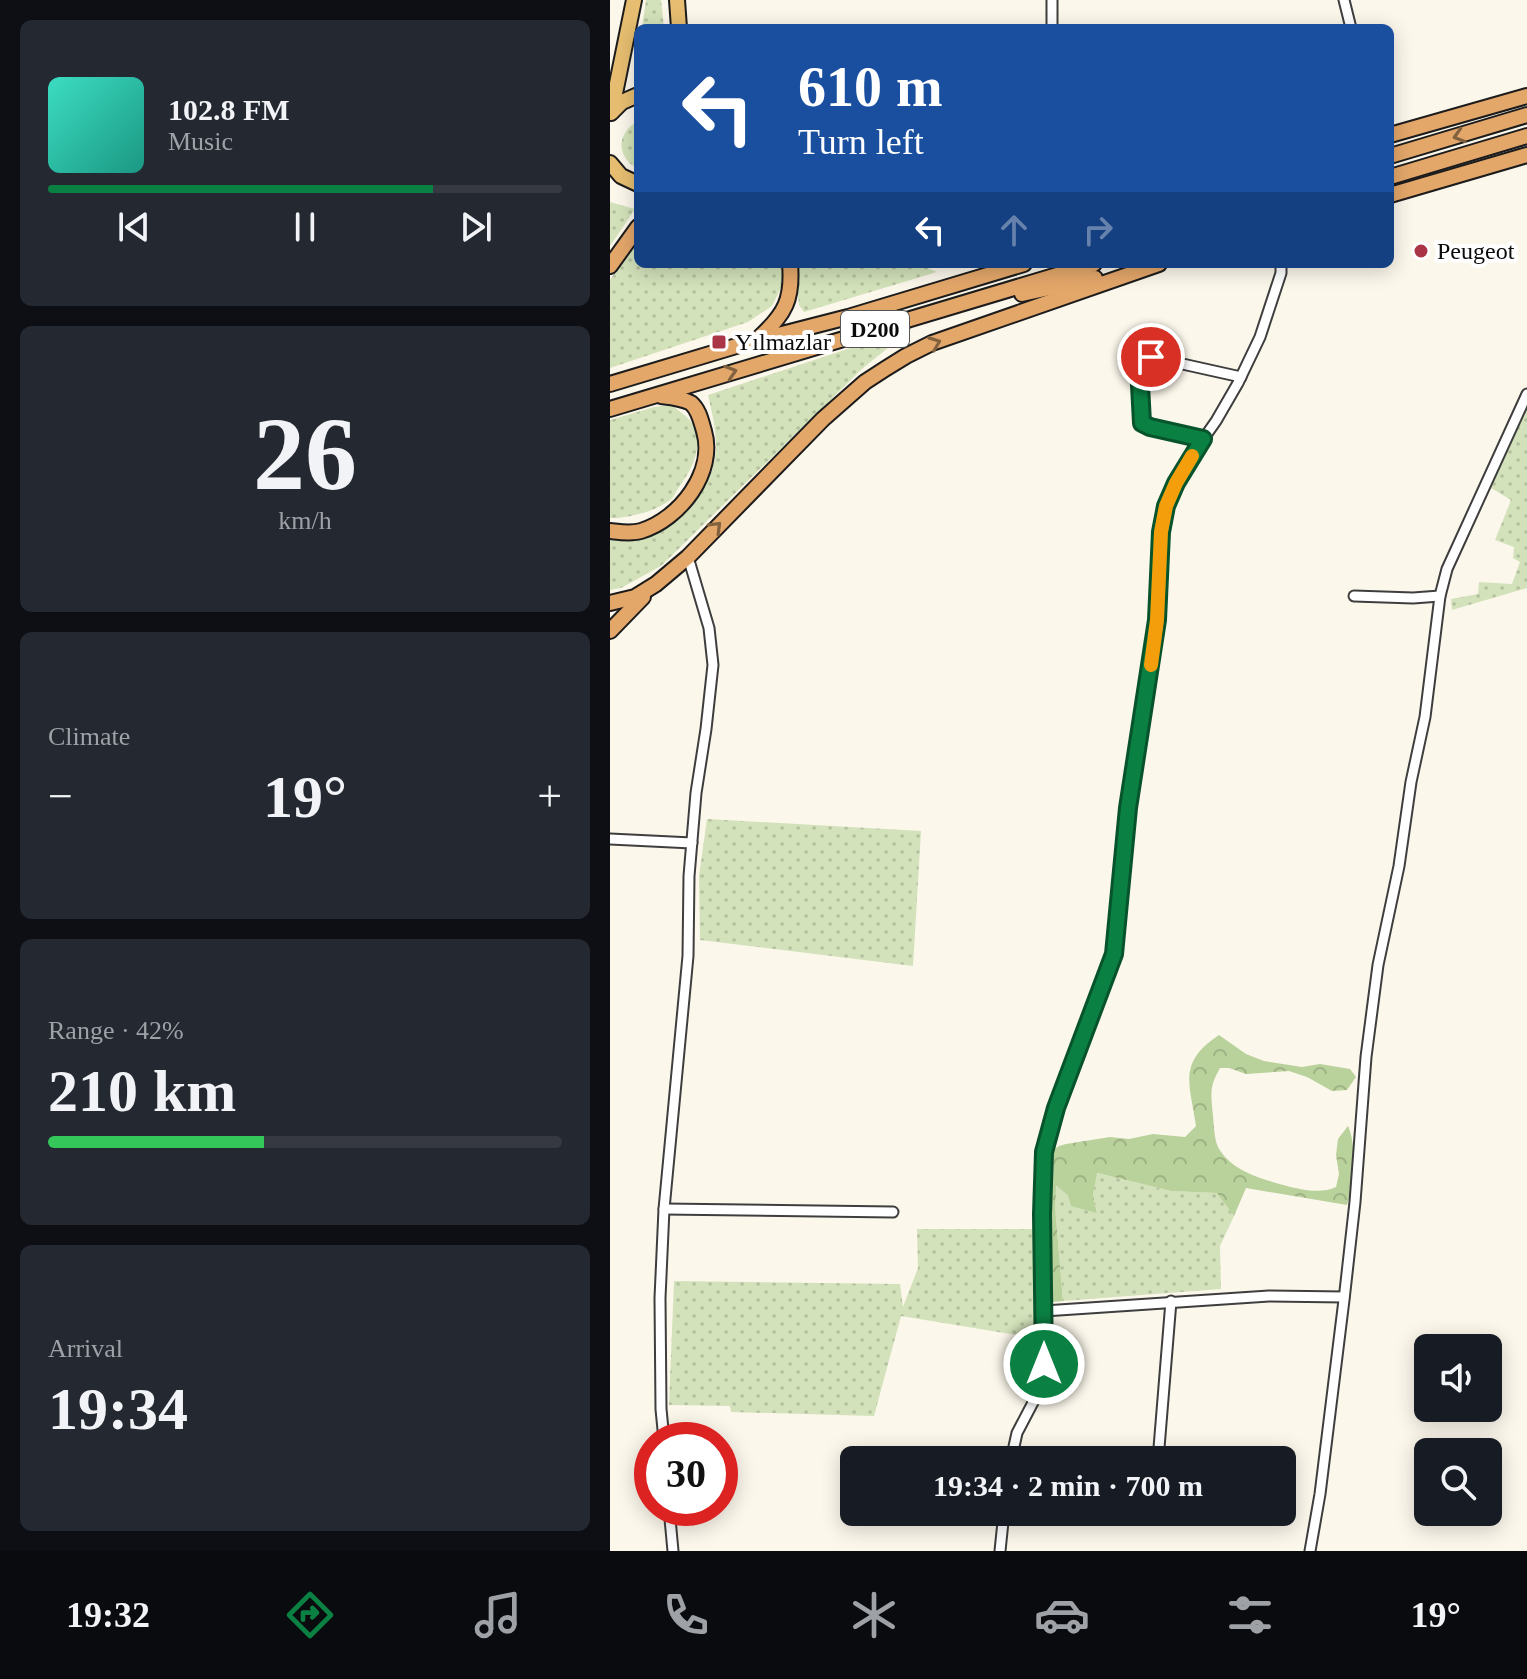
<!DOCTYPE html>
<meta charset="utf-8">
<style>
body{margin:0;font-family:"Times New Roman",serif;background:#242831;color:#f1f3f6;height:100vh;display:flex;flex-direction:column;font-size:30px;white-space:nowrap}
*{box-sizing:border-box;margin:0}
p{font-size:26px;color:#9ea1a6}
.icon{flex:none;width:44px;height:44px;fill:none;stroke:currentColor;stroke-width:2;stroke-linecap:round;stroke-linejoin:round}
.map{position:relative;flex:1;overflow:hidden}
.sheet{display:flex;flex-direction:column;gap:20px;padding:20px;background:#0d0f14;width:610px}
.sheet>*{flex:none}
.guide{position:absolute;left:24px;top:24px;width:760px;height:244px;border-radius:12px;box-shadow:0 4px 20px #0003;background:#1a4fa0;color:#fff;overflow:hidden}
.buttons{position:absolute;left:804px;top:1334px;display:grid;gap:16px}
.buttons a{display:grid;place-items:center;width:88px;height:88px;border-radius:12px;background:#171b24;box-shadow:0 4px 20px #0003;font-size:40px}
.speed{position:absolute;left:24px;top:1422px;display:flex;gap:16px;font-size:40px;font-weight:700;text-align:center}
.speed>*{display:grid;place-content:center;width:104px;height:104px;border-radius:50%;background:#171b24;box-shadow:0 4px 20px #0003;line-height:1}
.speed .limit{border:12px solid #d22;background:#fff;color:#111}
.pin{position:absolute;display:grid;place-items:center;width:68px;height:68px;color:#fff;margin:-34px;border:4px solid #fff;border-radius:50%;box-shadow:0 2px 8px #0007}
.me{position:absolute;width:88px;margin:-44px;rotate:0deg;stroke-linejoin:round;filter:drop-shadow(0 0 6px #0008)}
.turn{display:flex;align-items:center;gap:28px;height:168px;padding:0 32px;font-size:36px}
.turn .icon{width:104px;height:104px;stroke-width:2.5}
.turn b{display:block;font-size:56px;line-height:68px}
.lanes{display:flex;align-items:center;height:76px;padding:0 32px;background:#0003;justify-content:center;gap:40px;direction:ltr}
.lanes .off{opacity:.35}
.big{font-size:60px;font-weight:800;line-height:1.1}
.sheet .widget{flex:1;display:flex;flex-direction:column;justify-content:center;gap:12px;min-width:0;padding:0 28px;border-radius:12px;background:#242831}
.sheet .dial{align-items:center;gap:0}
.dial b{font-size:104px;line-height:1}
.song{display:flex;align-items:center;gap:24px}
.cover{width:96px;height:96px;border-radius:12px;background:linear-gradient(135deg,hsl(170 70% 55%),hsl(170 70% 35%))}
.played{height:8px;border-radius:4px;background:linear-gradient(90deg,#0b8043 75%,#363941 75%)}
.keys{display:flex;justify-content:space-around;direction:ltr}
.heat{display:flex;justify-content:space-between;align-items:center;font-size:44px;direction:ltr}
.charge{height:12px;border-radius:6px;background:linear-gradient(90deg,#34c759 42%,#363941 0)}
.trip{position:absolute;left:230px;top:1446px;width:456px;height:80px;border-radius:12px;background:#171b24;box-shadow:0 4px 20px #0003;font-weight:800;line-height:80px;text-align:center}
.menu{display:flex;height:128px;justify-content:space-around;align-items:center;background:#090b0e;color:#9ea1a6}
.menu .icon{width:56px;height:56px}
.menu .current{color:#0b8043}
.menu b{font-size:36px;color:#f1f3f6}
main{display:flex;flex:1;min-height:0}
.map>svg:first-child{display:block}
</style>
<main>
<section class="sheet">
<div class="widget">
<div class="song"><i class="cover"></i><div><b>102.8 FM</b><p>Music</p></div></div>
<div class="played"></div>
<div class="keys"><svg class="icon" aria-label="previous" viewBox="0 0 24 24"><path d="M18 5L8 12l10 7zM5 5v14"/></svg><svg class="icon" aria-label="pause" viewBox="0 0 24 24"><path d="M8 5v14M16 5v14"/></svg><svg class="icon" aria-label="next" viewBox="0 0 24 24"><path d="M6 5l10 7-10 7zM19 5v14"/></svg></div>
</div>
<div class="widget dial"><b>26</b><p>km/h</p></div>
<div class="widget"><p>Climate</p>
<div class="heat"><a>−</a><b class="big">19°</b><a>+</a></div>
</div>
<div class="widget"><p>Range · 42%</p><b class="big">210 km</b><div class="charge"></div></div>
<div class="widget"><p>Arrival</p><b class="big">19:34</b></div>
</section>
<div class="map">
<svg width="917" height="1551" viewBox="0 0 917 1551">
<defs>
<pattern id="grass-dots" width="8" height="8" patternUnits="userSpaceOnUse" patternTransform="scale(2)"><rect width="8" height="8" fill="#d3e2ba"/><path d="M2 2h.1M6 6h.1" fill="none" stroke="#b4c19f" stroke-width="1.8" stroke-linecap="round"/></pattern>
<pattern id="forest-crowns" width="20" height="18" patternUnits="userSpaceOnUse" patternTransform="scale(2)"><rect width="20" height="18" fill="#b9d19b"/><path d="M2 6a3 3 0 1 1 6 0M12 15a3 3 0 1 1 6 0" fill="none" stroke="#9eb284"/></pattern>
</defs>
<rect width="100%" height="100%" fill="#fcf7eb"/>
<g fill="url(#grass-dots)">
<path d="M36,0H51L54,28H32Z"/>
<path d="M28,121V169C6,157 6,133 28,121Z"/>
<path d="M0,202L25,209L0,246Z"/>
<path d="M28,242V264H171L173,284L162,306L138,322L0,368V280L21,247Z"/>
<path d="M185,264H308L327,272L194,312L189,305Z"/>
<path d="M304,327L253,368L51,566L11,588L0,590V539C44,544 94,507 104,463C109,440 103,417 98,395Z"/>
<path d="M917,402V588L842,610L841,599L868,594L869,582L902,584L910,562L903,558L904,547L885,540L901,500L881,488Z"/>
<path d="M61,405C69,411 79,417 84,426C94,450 80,472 67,490C65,494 63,498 60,500C47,511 16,519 0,518V420L44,407Z"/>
<path d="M97,819L311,831L303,966L90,940L89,876Z"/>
<path d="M486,1173L561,1191L608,1193L624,1216L610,1246L611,1289L453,1301L445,1206V1186L487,1212L483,1195Z"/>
<path d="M307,1229H424L425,1338L291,1316L264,1416L121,1412L120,1406L59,1405L64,1281L290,1284L293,1307L308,1268Z"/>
</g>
<path fill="url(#forest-crowns)" d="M609,1035L636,1054L654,1061L692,1067L710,1064L740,1069L746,1077L737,1090L722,1091L697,1077L679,1071L636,1074L619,1068H610C599,1087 601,1094 603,1116C604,1125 604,1138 608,1147C622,1172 652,1179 677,1186C692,1190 712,1194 726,1187L729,1174L726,1155L728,1139L738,1126C747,1145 744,1186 737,1205L636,1188L624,1216L607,1193L561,1191L487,1173L483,1195L487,1213L461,1206L458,1195L446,1186L445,1206L453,1301L442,1302L438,1242V1161L439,1153L449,1146L456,1144L500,1137L519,1139L543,1134L575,1137L586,1126C580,1084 567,1063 609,1035Z"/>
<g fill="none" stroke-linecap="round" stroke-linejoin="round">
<g stroke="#3e3e3e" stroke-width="13">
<g id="minor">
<path d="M734,0L741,28"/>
<path d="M442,28V0"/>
<path d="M593,439L540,427L532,423L530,385L534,360L541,357L631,377"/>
<path d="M744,596L803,598L830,596"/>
<path d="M0,839L82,843"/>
<path d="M54,1209L283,1212"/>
<path d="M434,1311L659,1296L734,1297"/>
<path d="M54,1440L51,1409L50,1298L54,1209L78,956L79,876L86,793L96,729L103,665L99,628L78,557"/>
<path d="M401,1460L407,1433L429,1391L434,1364L432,1214L434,1152L438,1131L504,954L518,808L547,620L551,532L556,506L580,458L606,421L628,383L650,337L671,273V264"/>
<path d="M548,1460L561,1301"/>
<path d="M59,1508L63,1551"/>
<path d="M390,1551L394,1512"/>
<path d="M700,1551L710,1494L734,1300L745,1202L756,1057L768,965L789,866L801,782L815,717L830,596L837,569L917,394"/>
</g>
</g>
<g stroke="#1c1c1c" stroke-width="18">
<g id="primary">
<path d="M67,0L69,28"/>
<path d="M2,112L12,102L28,95"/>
<path d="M1,113L24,0"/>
<path d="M0,163L11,176L28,184"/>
</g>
</g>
<g stroke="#1c1c1c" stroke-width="18">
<g id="trunk">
<path d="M780,135L917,96"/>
<path d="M780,156L917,115"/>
<path d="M780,177L917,136"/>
<path d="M780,195L917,155"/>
<path d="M0,266L28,227"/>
<path d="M412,294L485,278"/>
<path d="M150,337C175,314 183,299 180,264"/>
<path d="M0,384L133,344L238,317L414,264"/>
<path d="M0,409L484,264"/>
<path d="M0,531C10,532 21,534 31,531C70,519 106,472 94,431C91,421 89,410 81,403C72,398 60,397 51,396"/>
<path d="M0,603L25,597L46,584L78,557L213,419L255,382L275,369L296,356L322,343L549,264"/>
<path d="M0,631L33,597"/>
</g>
</g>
<use href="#minor" stroke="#fff" stroke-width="9"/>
<use href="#primary" stroke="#e7be71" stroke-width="14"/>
<use href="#trunk" stroke="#e4a76a" stroke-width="14"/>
</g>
<defs><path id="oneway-chevron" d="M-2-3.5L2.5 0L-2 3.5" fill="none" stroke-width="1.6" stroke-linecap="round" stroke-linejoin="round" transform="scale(2)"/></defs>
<g stroke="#82613f">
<use href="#oneway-chevron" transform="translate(849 136) rotate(163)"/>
<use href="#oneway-chevron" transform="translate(325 343) rotate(-21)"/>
<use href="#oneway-chevron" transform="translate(121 372) rotate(-17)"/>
<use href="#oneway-chevron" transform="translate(106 527) rotate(-45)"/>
</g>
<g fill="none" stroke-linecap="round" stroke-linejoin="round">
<g stroke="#07532c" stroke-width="20">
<path id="route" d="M434,1364L432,1214L434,1152L446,1108L504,954L518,808L547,620L551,532L556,506L566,483L593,439L540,427L532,423L530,385L534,360L541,357"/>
</g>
<use href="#route" stroke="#0b8043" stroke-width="14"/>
<path stroke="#f59e0b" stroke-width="14" d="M541,665L547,620L551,532L556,506L566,483L582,456"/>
</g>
<g fill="#a93546" stroke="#fff" stroke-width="3">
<circle cx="811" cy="251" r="8"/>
<rect x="101" y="334" width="16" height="16" rx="4"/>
</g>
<g text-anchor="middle" stroke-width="8" stroke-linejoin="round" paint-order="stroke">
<rect fill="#fff" stroke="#545454" stroke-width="2" x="231" y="311" width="68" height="36" rx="6"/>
<g font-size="22" font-weight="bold" fill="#0b0b0b">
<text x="265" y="337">D200</text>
</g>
<g font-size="24" fill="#0b0b0b" stroke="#fff" text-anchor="start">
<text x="827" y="259">Peugeot</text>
<text x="125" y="350">Yılmazlar</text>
</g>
</g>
</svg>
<div class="buttons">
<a><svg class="icon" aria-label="sound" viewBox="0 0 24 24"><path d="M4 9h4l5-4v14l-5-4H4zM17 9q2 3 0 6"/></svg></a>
<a><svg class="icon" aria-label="search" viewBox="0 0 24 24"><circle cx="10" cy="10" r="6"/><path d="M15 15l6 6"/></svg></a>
</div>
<div class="speed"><div class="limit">30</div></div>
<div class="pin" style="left:541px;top:357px;background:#d93025"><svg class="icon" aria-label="arrive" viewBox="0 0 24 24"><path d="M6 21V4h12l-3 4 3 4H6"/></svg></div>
<svg class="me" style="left:434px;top:1364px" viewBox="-20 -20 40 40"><circle r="17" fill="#0b8043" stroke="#fff" stroke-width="3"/><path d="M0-11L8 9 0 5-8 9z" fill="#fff"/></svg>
<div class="trip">19:34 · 2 min · 700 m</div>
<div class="guide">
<div class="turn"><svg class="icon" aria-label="left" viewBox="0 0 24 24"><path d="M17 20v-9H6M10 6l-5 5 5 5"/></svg><div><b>610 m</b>Turn left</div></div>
<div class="lanes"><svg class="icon" aria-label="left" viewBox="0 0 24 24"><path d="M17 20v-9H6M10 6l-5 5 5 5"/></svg><svg class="icon off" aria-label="ahead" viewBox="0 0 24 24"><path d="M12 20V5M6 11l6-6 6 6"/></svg><svg class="icon off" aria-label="right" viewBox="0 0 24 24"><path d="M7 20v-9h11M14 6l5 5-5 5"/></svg></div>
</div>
</div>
</main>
<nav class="menu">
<b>19:32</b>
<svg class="icon current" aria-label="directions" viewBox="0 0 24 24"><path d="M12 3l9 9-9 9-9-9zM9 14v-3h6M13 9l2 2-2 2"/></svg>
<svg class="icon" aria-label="music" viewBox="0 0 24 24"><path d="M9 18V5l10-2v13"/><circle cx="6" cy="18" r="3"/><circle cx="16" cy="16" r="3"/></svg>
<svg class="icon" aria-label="phone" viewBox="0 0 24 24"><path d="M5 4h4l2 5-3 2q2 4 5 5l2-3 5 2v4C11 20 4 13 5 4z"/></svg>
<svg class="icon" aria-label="climate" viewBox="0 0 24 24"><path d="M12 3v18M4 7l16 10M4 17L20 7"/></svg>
<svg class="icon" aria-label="car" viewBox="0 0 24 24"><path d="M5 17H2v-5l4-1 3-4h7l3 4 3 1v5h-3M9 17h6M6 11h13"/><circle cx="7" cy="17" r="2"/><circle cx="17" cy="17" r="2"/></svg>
<svg class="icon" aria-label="filters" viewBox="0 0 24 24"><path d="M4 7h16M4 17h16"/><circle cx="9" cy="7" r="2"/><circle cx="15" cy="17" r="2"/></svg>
<b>19°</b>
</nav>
